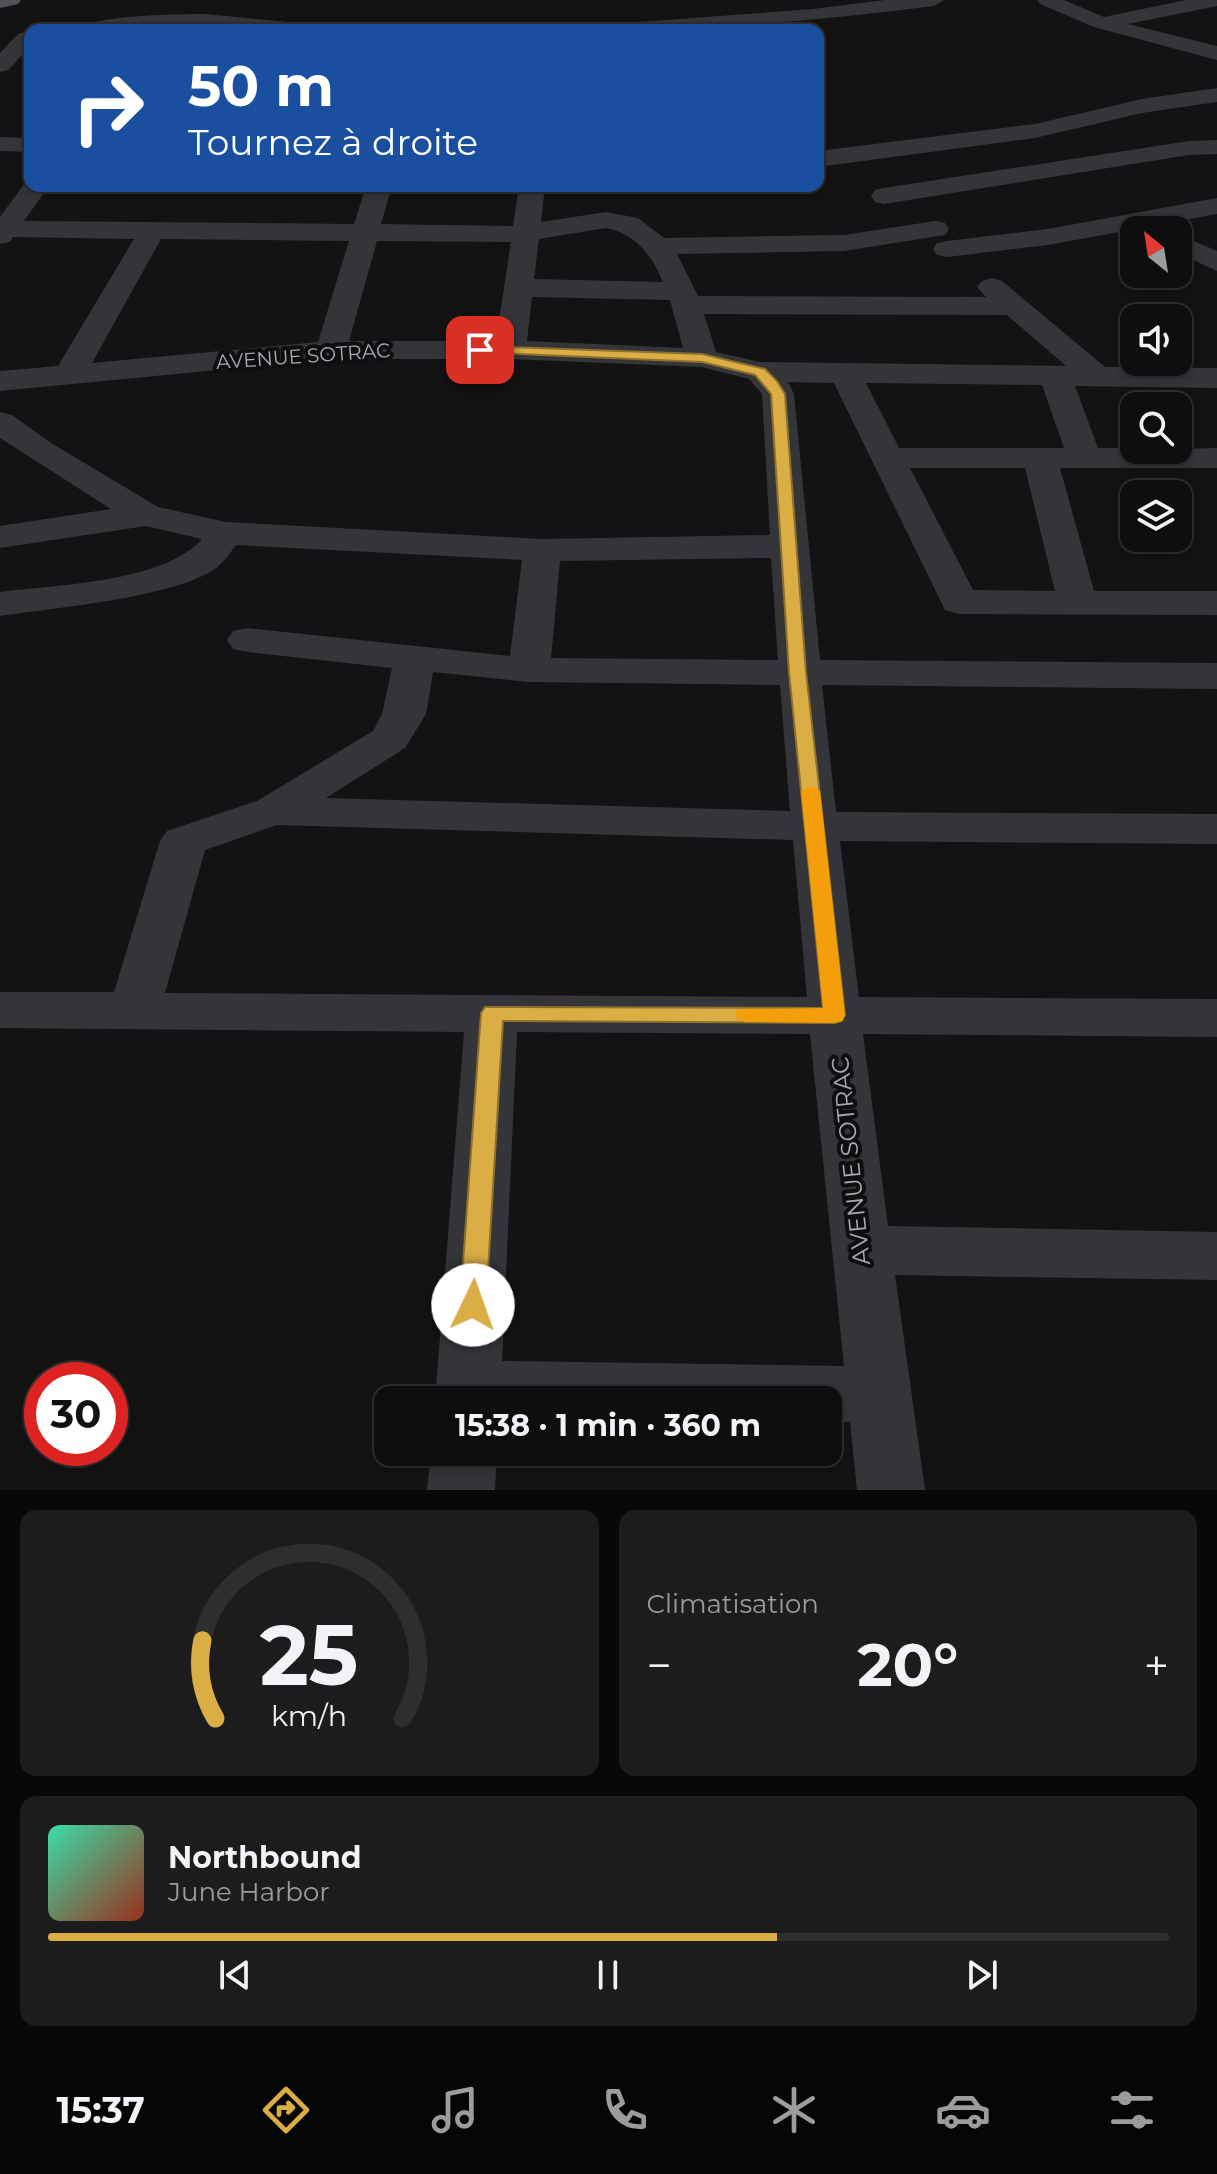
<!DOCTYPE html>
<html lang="fr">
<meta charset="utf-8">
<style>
body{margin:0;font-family:Montserrat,sans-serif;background:#1c1c1d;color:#f1f3f6;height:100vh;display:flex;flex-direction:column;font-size:30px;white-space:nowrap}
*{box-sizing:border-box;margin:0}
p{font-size:26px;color:#9b9c9e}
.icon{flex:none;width:44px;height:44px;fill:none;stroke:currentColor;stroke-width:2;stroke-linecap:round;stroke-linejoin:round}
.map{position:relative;height:1490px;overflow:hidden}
.sheet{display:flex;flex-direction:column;gap:20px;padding:20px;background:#080808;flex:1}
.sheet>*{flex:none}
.hud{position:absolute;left:24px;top:24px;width:800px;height:168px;border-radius:16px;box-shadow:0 4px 12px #0003,0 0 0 2px #2e2e2f;background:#1a4fa0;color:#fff;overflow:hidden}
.needle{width:52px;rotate:330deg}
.controls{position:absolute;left:1120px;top:216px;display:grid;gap:16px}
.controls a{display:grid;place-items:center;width:72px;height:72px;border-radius:16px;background:#0e0e0f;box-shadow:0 4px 12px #0003,0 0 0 2px #2e2e2f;font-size:40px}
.speed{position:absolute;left:24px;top:1362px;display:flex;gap:16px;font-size:40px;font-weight:700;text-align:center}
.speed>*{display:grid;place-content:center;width:104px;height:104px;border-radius:50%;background:#0e0e0f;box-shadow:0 4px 12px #0003,0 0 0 2px #2e2e2f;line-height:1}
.speed .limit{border:12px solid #d22;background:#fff;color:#111}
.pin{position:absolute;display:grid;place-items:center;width:68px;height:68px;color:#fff;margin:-34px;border-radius:16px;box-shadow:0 4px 12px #0006}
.me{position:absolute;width:88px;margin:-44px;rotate:3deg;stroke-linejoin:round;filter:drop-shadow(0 0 6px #0008)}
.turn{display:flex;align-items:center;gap:28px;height:168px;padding:0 32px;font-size:36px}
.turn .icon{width:104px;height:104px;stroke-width:2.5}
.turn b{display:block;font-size:56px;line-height:68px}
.big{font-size:60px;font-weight:700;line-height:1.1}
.sheet .tile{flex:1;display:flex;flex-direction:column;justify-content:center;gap:12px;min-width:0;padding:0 28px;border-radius:16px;background:#1c1c1d}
.sheet .dial{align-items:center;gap:0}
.dial svg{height:208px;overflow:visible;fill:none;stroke:#2e2e2f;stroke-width:7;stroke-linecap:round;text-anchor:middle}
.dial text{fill:#f1f3f6;stroke:none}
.song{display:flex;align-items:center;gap:24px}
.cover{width:96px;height:96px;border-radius:12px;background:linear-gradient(135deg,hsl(160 70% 55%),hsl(10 70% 35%))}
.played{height:8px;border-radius:4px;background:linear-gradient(90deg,#daad45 65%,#2e2e2f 65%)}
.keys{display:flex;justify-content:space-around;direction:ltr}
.heat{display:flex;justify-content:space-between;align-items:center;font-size:44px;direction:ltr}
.sheet .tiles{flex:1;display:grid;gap:20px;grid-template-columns:1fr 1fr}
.tile:last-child{grid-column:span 2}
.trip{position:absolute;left:374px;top:1386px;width:468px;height:80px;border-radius:16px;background:#0e0e0f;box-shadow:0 4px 12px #0003,0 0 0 2px #2e2e2f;font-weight:700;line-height:80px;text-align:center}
.menu{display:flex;height:128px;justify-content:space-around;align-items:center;background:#060606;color:#9b9c9e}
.menu .icon{width:56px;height:56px}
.menu .current{color:#daad45}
.menu b{font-size:36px;color:#f1f3f6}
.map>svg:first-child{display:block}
</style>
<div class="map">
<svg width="1217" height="1490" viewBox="0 0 1217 1490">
<rect width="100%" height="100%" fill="#131314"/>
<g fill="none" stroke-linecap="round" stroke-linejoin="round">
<g fill="#343539" fill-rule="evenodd">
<path d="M885,0H944L934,6C823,20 714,30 601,30L612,24L813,9Z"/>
<path d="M1037,0H1064L1104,17L1186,0H1217V6L1128,24L1217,46V60L1094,27L1040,4Z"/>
<path d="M205,14L308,24L319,30H243L205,26L76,30C89,15 182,14 205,14Z"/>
<path d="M30,32V47L8,70L0,72V53L19,33Z"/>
<path d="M1217,88V102L1142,113L1035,138L818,167V151L1035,124L1142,99Z"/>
<path d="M0,137L30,138V152L0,151Z"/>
<path d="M1217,140V154L1189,155L884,204L875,202L871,196L875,190L884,188L1189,141Z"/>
<path d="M27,180H30V186H49L24,221L354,224L366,186H392L381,224L513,226L519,186H545L541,222L606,212L638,218L664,238L844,235L935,221L945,223L949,229L945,235L844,251L677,254L698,296L986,297L977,287L982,281L992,278L1002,281L1105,367L1217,368V388L1075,386L1098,448H1134V450L1217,448V468H1060L1094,591H1217V615L959,614L945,610L834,383L788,382L794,394L820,660L1217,663V689L822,685L836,812L1217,814V844L840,841L859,997L1217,999V1037L863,1034L888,1226L1217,1232V1280L895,1275L925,1490H857L850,1422L828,1421V1400H435L464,1032L0,1028V992H114L160,841L167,831L257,801L373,731L382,714L392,668L247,652L233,649L227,640L233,631L247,628L510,656L522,560L236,545C230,553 224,562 216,568C174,598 53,608 0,616V592C55,585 165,582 202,539L146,526L0,548V526L111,509L0,438V412L12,415L51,443L158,507L226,522L542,539L770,535L762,394L749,379L702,367L510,359H331L0,391V371L58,366L134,239L13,237L10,242L0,244V217ZM606,228C636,234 652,255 663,282L534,279L539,239ZM161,239L349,241L318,342L92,363ZM377,241L511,242L496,341H349ZM532,297L670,300L683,348L527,341ZM704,314L1007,315L1066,366L760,362L716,352ZM866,383L1042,385L1064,448H899ZM910,468H1025L1055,591L973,590ZM771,558L778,660L551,658L560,561ZM433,672L529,682L780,685L790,811L326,798L405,748L426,714ZM277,825L793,840L807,997L165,993L205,850ZM517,1032L810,1034L844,1366L502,1361Z"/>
<path d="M1217,198V214L1048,245L947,257L937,255L933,249L937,243L947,241L1048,229Z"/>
<path d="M1178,234L1217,251V271L1178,253Z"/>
<path d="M431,1452H497L495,1490H427Z"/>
</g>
<path fill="#515257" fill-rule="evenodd" d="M0,0H21L18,4L0,8Z"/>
</g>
<path fill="#daad45" stroke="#8e702d" stroke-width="2" d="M480,346L702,354L765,369L777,381L785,394L806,672L845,1015L842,1021L834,1023L503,1021L486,1305L482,1313L473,1316L464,1313L460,1305L481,1013L485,1007L823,1008L789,672L771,394L755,375L702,362L475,352L473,350Z"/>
<path fill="#f59e0b" d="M811,786L820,791L845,1015L842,1021L834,1023L746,1022L738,1020L735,1015L738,1009L823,1008L801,791Z"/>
<g text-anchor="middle" stroke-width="8" stroke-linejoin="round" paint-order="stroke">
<g font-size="20" fill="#a6aab3" stroke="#0e0e0f">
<text transform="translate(303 356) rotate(-4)" y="7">AVENUE SOTRAC</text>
</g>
<g font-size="24" fill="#a6aab3" stroke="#0e0e0f">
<text transform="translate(851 1161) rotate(-96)" y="8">AVENUE SOTRAC</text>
</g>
</g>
</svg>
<div class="controls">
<a><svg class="needle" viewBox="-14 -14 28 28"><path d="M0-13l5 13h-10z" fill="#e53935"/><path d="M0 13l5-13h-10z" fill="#9b9c9e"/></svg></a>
<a><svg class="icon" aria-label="sound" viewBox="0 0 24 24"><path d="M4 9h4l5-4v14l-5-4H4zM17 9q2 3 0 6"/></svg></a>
<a><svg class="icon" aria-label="search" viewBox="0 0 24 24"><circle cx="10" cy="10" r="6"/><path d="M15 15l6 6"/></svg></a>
<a><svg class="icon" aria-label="layers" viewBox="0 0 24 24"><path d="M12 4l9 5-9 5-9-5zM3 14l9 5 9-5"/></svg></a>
</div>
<div class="speed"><div class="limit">30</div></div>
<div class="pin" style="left:480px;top:350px;background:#d93025"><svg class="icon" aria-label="arrive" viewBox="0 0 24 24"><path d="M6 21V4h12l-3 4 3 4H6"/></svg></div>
<svg class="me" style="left:473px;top:1305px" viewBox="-20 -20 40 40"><circle r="19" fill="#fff"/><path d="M0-13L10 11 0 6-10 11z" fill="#daad45"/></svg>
<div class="trip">15:38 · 1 min · 360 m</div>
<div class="hud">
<div class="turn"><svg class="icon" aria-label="right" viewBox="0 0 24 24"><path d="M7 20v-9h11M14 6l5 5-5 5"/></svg><div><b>50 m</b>Tournez à droite</div></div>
</div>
</div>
<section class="sheet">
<div class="tiles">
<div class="tile dial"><svg viewBox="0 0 100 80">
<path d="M14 69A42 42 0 1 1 86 69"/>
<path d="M14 69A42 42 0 0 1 9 39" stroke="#daad45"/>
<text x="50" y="56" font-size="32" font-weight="700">25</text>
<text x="50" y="72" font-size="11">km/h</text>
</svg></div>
<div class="tile"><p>Climatisation</p>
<div class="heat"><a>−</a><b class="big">20°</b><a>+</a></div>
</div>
<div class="tile">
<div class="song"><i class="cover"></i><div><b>Northbound</b><p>June Harbor</p></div></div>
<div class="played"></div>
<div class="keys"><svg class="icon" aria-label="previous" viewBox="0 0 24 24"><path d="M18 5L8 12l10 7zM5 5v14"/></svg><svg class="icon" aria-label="pause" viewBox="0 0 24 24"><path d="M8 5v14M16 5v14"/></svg><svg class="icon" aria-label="next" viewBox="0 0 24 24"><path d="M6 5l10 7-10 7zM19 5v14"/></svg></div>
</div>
</div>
</section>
<nav class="menu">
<b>15:37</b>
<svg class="icon current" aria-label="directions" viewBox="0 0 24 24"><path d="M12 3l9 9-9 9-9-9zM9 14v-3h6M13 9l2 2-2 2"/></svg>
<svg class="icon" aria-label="music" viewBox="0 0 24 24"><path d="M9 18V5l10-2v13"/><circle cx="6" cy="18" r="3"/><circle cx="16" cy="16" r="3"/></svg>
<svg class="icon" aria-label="phone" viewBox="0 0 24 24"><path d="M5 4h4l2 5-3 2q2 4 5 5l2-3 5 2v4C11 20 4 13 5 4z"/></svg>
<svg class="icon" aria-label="climate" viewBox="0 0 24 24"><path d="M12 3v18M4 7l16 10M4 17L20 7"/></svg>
<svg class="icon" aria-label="car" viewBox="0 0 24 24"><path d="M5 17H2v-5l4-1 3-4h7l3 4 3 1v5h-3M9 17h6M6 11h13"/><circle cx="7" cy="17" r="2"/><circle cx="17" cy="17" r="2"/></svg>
<svg class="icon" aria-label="filters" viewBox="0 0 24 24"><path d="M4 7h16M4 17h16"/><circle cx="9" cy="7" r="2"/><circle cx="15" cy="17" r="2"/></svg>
</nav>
